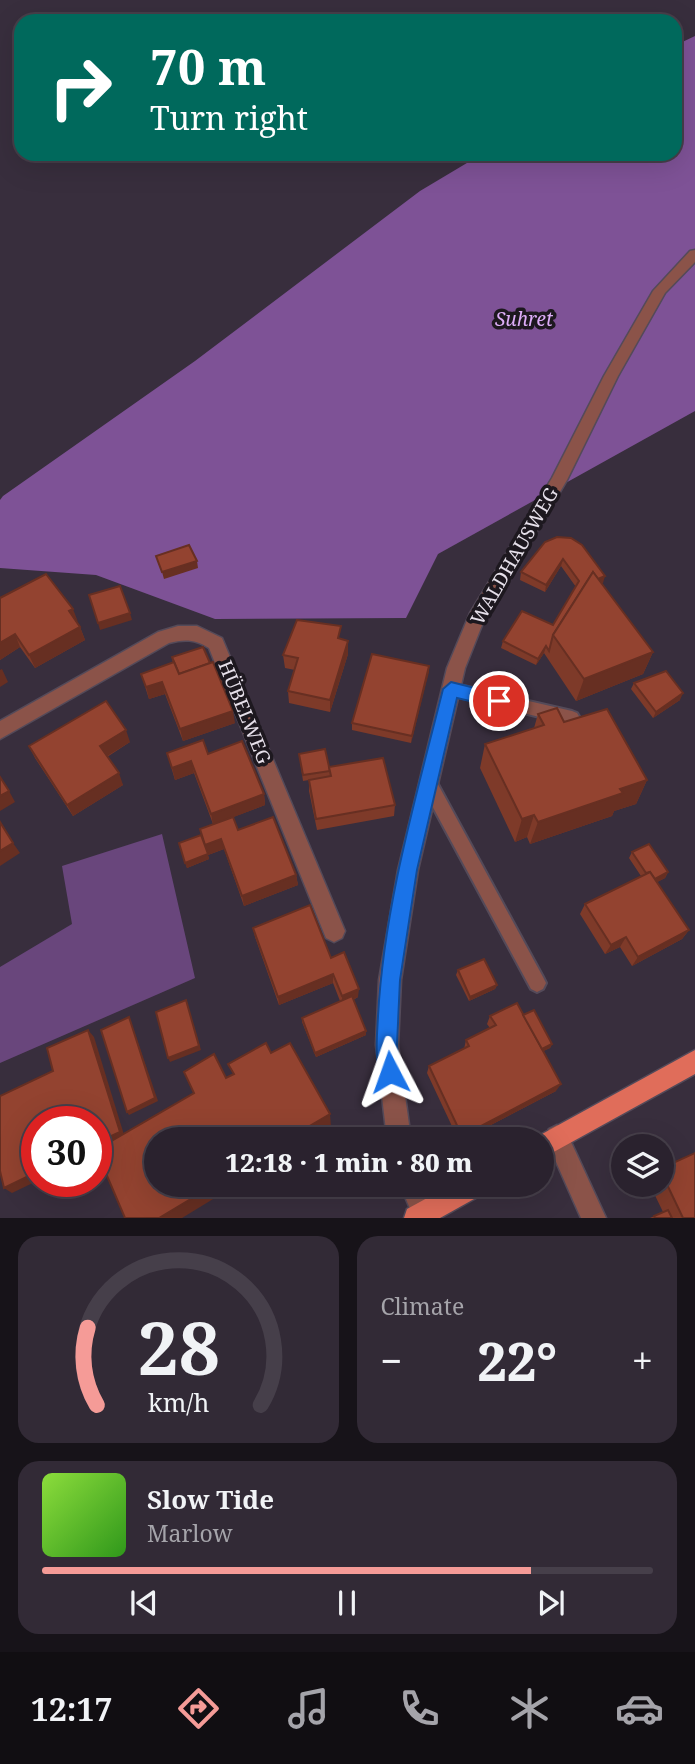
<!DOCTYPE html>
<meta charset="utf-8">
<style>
body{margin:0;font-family:"Noto Serif",serif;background:#322a36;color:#f1f3f6;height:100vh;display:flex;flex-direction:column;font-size:26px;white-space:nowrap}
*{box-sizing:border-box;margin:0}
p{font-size:23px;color:#a5a4aa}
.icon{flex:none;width:38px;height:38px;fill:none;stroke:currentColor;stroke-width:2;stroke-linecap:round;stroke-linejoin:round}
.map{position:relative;height:1218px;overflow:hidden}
.details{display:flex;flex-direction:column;gap:18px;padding:18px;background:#171319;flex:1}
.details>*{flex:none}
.top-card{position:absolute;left:14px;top:14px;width:668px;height:147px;border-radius:21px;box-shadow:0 7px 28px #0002,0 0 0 2px #463f4a;background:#00695c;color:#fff;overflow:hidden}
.tools{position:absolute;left:611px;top:1134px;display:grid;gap:14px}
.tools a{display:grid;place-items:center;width:63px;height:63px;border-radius:50%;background:#2a222e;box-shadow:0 7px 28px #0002,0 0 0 2px #463f4a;font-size:35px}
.speed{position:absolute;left:21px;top:1106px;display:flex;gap:14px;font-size:35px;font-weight:700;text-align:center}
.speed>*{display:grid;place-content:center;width:91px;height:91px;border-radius:50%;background:#2a222e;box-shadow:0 7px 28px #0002,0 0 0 2px #463f4a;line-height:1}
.speed .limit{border:10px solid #d22;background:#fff;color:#111}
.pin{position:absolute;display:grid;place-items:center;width:60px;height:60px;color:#fff;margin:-30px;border:4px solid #fff;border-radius:50%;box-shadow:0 2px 7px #0007}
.me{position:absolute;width:77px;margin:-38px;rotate:356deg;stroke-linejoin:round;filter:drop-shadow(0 0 5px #0008)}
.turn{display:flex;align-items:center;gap:24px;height:147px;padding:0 21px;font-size:32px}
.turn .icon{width:91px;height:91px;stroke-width:2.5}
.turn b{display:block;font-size:49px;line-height:60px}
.big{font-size:52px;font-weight:800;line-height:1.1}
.details .tile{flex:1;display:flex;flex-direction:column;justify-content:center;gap:10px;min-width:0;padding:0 24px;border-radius:21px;background:#322a36}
.details .dial{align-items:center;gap:0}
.dial svg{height:182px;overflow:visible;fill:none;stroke:#463f4a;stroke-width:7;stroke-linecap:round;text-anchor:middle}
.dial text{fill:#f1f3f6;stroke:none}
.song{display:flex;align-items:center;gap:21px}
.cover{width:84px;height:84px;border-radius:10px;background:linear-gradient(135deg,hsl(90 70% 55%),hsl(110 70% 35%))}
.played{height:7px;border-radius:4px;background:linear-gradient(90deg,#f59b97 80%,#463f4a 80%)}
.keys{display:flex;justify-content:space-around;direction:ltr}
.heat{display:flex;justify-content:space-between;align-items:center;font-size:38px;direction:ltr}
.details .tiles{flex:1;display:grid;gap:18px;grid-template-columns:1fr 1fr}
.tile:last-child{grid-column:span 2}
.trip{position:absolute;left:144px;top:1127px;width:410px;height:70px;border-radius:35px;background:#2a222e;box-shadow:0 7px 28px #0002,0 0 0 2px #463f4a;font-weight:800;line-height:70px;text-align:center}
.dock{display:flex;height:112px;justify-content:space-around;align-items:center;background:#110e12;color:#a5a4aa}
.dock .icon{width:49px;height:49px}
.dock .active{color:#f59b97}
.dock b{font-size:32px;color:#f1f3f6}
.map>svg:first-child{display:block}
</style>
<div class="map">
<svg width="695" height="1218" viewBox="0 0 695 1218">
<rect width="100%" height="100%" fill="#382e3d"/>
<path fill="#69467c" d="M162,834L195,978L0,1063V967L72,924L62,866Z"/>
<path fill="#7e5296" d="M695,36V411L438,554L406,618L215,619L96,575L0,568V500L3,496L195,361L420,191L482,154H676V45Z"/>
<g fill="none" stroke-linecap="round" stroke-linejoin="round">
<g stroke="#544a59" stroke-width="4">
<g id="lane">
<path d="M451,683L572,711L577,713L580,718L577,723L572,725L451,695L446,693L444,689L446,685Z"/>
<path d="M428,775L434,777L543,977L546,983L543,989L537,992L531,989L422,787L420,782L422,777Z"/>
</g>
</g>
<g stroke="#544a59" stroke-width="3">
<g id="street">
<path d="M695,250V262L665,293L618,376L567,480L484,620L465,668L418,870L401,980L398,1045L411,1139H387L376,1045L379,980L398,870L447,668L470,613L552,478L604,376L653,291L690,251Z"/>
<path d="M178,626H197L222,638L345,931L342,938L334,942L326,938L209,648C195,639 184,639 169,643L0,739V721L158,632Z"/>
<path d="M557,1125L565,1129L606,1218H581L545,1137L549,1129Z"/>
<path d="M400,1185H424L436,1213L434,1218H414Z"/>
</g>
</g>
<g stroke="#544a59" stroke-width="3">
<g id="primary">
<path d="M695,1050V1074L541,1159V1139H533Z"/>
<path d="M451,1185H486L483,1194L440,1218H404L407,1209Z"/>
</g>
</g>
<use href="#lane" fill="#8b5349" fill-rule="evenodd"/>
<use href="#street" fill="#8b5349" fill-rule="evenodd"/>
<use href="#primary" fill="#e06d5a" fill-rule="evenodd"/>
</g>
<g fill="#7e3a29">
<path d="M545,542L603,583H601L653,652L643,674L576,701L544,653L536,665L501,648L503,641L553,625L576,587L561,566L545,592L520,580L521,572Z"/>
<path d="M0,598L77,623L80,627L85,640L35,668L20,647L0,660Z"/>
<path d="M341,639L348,654L330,712L289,703L288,691L295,670L285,668L283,655Z"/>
<path d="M172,657L235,723L183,741L165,694L149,699L141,674L173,663Z"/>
<path d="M429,666L411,743L352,730V723Z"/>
<path d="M634,683L680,700L653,718L631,689Z"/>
<path d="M538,714L564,722L647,780L636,804L614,811L612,816L530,844L527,837L515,842L480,768L485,744L534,728Z"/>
<path d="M130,742L107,757L123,785L73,816L35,758L29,746Z"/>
<path d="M167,753L208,754L264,794L265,805L233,817L238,830L296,875L298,885L244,906L224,849L208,855L209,859L187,868L179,843L201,835L213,824L194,773L175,780Z"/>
<path d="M299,754L329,768L395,805L394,816L317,830L309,791V780L303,781Z"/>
<path d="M632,852L668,872L665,878L657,882L689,930L682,939L632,966L620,947L605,954L580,914L585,904L641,876L629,858Z"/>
<path d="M253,928L331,958L358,997L353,1000L366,1031V1035L316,1057L302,1022V1018L340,1001L333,983L279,1005L255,937Z"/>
<path d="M458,970L497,985L495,989L469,1001L456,975Z"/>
<path d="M523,1015L552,1044L550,1048L543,1051L556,1091L464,1139H458L427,1073L429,1066L464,1049L466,1040L490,1028L487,1024L490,1016Z"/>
<path d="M662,1168L695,1218H650L663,1212L650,1185H662Z"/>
</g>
<g fill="#672f22">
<path d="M563,559L561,566L545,592L546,585Z"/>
<path d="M197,561L198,568L164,579L162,572Z"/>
<path d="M605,576L603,583L588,589L585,584Z"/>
<path d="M73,609L78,622L69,611Z"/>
<path d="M130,613L132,620L100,630L98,623Z"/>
<path d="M80,627L85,640L35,668L29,655Z"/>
<path d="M15,634L20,647L0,660V643Z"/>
<path d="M348,641V654L330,712V700Z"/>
<path d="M546,646L544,653L536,665L538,659Z"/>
<path d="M653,652L643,674L576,701L584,679Z"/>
<path d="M429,666V672L411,743L412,736Z"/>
<path d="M2,669L8,682L0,687V670Z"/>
<path d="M162,682L165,694L149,699L146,687Z"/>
<path d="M683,693L680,700L653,718L656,712Z"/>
<path d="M233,711L235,723L183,741L180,729Z"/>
<path d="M126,730L130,742L104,758L100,746Z"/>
<path d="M191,761L194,773L175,780L172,768Z"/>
<path d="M119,773L123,785L73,816L67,805Z"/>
<path d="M647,780L636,804L614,811L612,816L530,844L538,822L620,789Z"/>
<path d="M9,791L15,802L0,811V796Z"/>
<path d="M264,794L265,805L213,825L211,814Z"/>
<path d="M534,815L527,837L515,842L522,819Z"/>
<path d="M221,839L224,849L208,855L209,859L187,868L185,863L205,845Z"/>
<path d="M13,843L20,853L0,866V851Z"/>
<path d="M668,872L665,878L648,887L652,881Z"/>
<path d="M296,875L298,885L244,906L242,896Z"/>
<path d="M689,930L682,939L632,966L638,957Z"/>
<path d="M626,937L620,947L605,954L611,945Z"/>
<path d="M333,974V983L279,1005L278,997Z"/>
<path d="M497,985L495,989L469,1001L470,997Z"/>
<path d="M359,989L358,997L342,1005V996Z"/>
<path d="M186,1000L201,1050L170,1062L168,1058Z"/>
<path d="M129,1017L131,1022L158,1101L129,1115L127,1112Z"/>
<path d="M88,1030L94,1037L125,1138L96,1152Z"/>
<path d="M366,1031V1035L316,1057L315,1053Z"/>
<path d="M552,1044L550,1048L538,1054L540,1050Z"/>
<path d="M561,1084L556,1091L464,1139H460L462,1136Z"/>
<path d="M330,1114L331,1127L310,1139H304L303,1130Z"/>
<path d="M37,1172V1181L12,1193L4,1188Z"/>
<path d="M214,1185H236L182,1218H159Z"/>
<path d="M272,1185H285L274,1191Z"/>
</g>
<g fill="#934330" stroke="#672f22" stroke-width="2">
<path d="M557,537L571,538L582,545L605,576L598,579L593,572L553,635L549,651L546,646L538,659L503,641L522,611L553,625L579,581L563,559L546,585L521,572L545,542Z"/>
<path d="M189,545L197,561L162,572L156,556Z"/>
<path d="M593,572L653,652L584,679L553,635Z"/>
<path d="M46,574L73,609L69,611L80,627L29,655L15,634L0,643V598Z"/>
<path d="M120,586L130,613L98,623L89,595Z"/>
<path d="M297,620L341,626L338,638L348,641L330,700L288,691L298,658L283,655Z"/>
<path d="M203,647L210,663L179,674L172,657Z"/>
<path d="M372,654L429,666L412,736L352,723Z"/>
<path d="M174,662L179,674L213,662L233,711L180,729L162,682L146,687L141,674Z"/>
<path d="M666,671L683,693L656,712L634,683Z"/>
<path d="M106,701L126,730L100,746L119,773L67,805L29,746Z"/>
<path d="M557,708L564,722L607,709L647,780L620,789L623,793L538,822L534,815L522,819L485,744L544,725L538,714Z"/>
<path d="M203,740L208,754L242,741L264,794L211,814L191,761L172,768L167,753Z"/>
<path d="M325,749L330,771L303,775L299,754Z"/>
<path d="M383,758L395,805L316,819L309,780L331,776L329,767Z"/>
<path d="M0,777L9,791L0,796Z"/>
<path d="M233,817L238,830L273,817L296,875L242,896L221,839L205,845L200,829Z"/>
<path d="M0,822L13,843L0,851Z"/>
<path d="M201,835L208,854L185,863L179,843Z"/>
<path d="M649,844L668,872L655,879L650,872L646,873L632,852Z"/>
<path d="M650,872L689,930L638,957L626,937L611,945L585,904Z"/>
<path d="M310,905L331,958L344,952L359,989L342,996L333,974L278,997L253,928Z"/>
<path d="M484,959L497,985L470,997L458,970Z"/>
<path d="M352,996L366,1031L315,1053L302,1018Z"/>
<path d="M186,1000L199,1046L168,1058L156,1012Z"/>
<path d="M517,1003L561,1084L462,1136L429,1066L469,1046L466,1040L496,1025L490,1016Z"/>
<path d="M534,1010L552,1044L542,1049L523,1015Z"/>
<path d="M129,1017L155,1098L127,1112L101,1030Z"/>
<path d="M88,1030L120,1132L96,1143V1122H37V1172L4,1188L0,1171V1096L53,1071L47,1048Z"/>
<path d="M266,1043L271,1053L290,1043L330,1114L303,1130L307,1139H156V1185H214L159,1218H125L96,1150L194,1093L184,1072L214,1054L226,1078L234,1074L228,1064Z"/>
<path d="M695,1153V1218H683L662,1174V1168Z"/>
<path d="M668,1210L672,1218H655L654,1216Z"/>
</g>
<path fill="#1a73e8" stroke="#114b97" stroke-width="2" d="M451,682L499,694L508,701L499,708L457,698L417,870L400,980L397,1045L400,1072L397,1079L390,1083L382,1079C374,1060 377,1037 378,1016C384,905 416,797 443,689Z"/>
<g text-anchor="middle" stroke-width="7" stroke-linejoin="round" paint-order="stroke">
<g font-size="19" font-style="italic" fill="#ddadf8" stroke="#1d181f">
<text x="524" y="326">Suhret</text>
</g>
<g font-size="19" fill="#e6e0ea" stroke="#1d181f">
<text transform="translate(514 556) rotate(-60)" y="7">WALDHAUSWEG</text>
<text transform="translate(245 712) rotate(68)" y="7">HÜBELWEG</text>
</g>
</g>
</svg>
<div class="tools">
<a><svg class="icon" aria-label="layers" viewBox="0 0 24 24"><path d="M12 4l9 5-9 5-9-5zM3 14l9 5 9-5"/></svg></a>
</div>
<div class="speed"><div class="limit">30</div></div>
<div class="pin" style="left:499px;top:701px;background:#d93025"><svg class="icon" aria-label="arrive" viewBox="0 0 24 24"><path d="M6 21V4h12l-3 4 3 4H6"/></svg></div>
<svg class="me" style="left:390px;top:1072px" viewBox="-20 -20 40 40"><path d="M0-17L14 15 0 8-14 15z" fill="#1a73e8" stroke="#fff" stroke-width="4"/></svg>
<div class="trip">12:18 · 1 min · 80 m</div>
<div class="top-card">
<div class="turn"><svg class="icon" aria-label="right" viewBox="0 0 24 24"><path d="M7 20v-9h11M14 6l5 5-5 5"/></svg><div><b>70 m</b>Turn right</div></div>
</div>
</div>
<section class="details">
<div class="tiles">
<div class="tile dial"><svg viewBox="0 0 100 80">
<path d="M14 69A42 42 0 1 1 86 69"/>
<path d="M14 69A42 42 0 0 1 10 35" stroke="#f59b97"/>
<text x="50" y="56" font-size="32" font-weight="700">28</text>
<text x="50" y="72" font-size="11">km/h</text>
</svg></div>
<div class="tile"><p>Climate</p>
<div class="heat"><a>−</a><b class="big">22°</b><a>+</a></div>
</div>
<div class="tile">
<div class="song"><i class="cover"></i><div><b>Slow Tide</b><p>Marlow</p></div></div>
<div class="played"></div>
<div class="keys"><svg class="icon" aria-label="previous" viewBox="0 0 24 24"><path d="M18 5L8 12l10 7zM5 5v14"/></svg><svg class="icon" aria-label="pause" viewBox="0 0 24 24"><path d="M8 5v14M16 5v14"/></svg><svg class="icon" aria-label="next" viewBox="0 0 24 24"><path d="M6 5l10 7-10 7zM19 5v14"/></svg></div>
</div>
</div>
</section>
<nav class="dock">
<b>12:17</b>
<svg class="icon active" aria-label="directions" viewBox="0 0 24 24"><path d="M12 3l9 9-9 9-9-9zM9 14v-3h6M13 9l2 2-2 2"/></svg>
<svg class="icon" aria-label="music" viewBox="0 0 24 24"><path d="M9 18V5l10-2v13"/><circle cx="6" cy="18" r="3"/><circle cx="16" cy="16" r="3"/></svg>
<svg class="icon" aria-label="phone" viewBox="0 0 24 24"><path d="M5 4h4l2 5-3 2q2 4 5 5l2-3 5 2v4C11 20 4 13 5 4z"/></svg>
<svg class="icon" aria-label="climate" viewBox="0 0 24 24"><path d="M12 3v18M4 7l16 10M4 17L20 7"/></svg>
<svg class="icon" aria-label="car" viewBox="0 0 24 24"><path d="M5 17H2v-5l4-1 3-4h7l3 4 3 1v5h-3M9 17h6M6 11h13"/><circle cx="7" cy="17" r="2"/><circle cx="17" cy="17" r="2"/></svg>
</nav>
